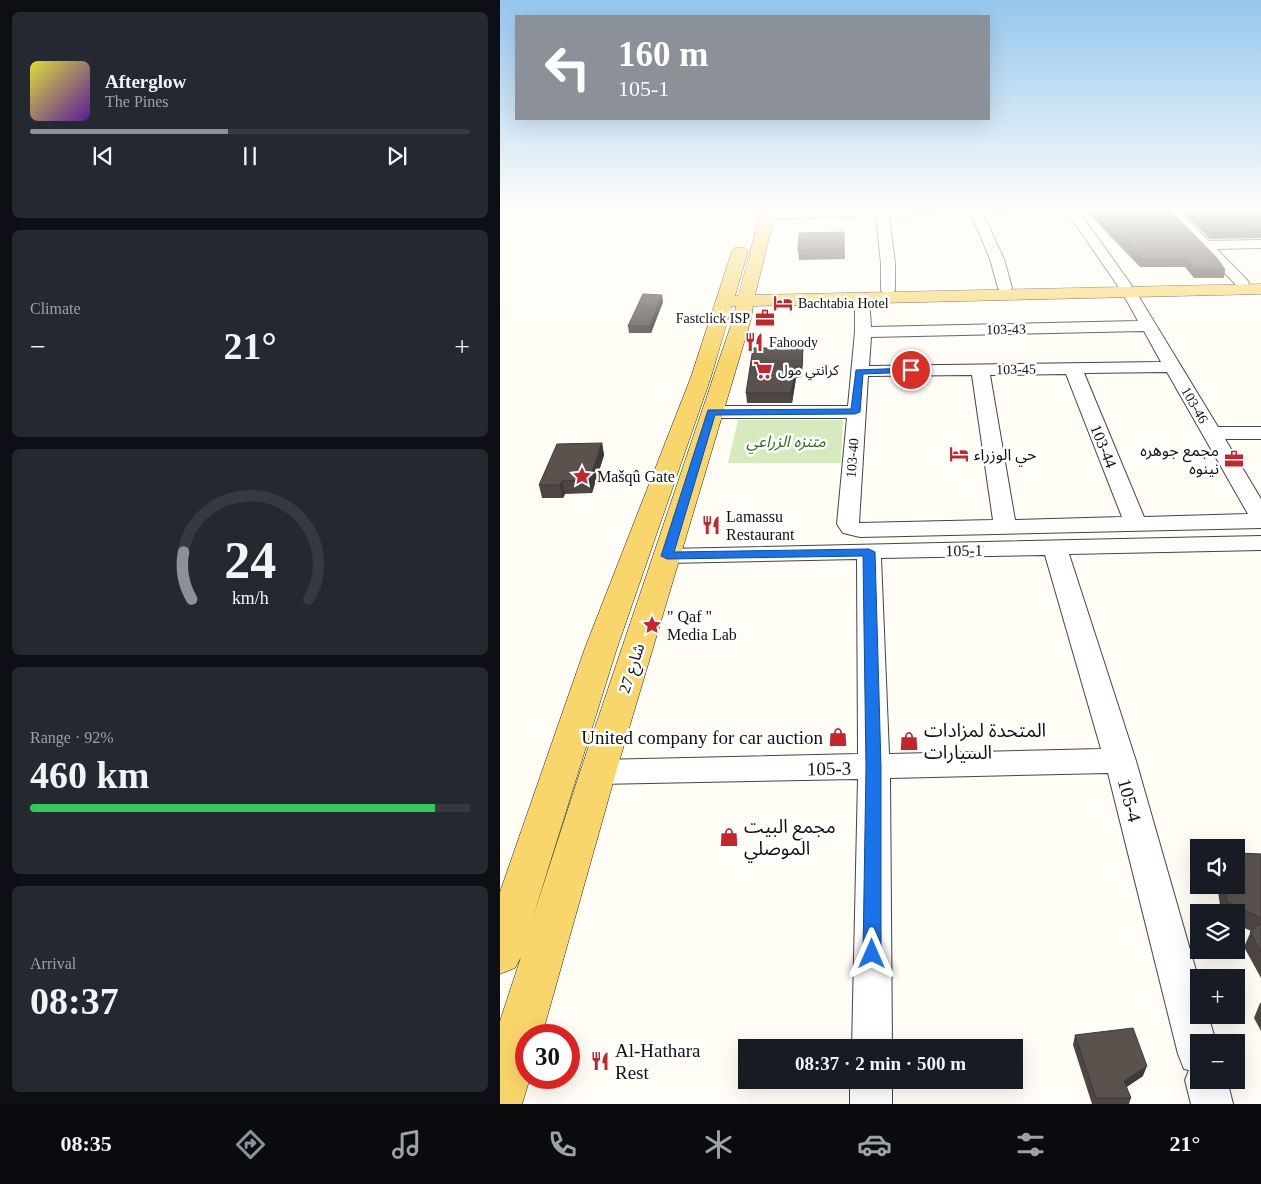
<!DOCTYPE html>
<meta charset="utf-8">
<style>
body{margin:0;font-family:"Times New Roman","Noto Sans Arabic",serif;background:#242831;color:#f1f3f6;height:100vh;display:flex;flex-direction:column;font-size:19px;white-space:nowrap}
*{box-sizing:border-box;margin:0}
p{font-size:16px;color:#9ea1a6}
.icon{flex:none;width:28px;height:28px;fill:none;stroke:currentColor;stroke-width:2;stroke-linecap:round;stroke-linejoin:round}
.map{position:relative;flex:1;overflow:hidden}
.details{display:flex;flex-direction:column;gap:12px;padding:12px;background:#0d0f14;width:500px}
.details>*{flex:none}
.top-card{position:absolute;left:15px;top:15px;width:475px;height:105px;border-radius:0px;box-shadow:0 5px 20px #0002;background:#8c9099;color:#fff;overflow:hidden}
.tools{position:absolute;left:690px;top:839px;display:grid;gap:10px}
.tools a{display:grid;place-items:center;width:55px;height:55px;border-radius:0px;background:#171b24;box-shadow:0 5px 20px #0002;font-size:25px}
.speed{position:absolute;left:15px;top:1024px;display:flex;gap:10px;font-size:25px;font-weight:700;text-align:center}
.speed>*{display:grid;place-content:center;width:65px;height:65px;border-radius:50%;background:#171b24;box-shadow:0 5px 20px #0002;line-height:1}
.speed .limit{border:8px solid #d22;background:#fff;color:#111}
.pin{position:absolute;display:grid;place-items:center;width:42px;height:42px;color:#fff;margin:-21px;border:2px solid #fff;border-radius:50%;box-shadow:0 1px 5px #0007}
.me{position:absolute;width:55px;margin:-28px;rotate:0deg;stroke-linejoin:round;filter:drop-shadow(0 0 4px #0008)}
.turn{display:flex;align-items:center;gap:18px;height:105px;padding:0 20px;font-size:22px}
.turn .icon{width:65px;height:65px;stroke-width:2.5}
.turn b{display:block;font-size:35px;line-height:42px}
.big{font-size:38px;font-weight:700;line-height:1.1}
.details .widget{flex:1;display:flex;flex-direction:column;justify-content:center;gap:8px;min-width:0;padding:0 18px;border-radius:8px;background:#242831}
.details .dial{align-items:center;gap:0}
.dial svg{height:130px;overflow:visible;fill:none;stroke:#363941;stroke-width:7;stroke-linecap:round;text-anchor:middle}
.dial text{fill:#f1f3f6;stroke:none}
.song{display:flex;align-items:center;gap:15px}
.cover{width:60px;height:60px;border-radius:8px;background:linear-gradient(135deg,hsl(60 70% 55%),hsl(270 70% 35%))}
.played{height:5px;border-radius:2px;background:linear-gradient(90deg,#8c9099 45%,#363941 45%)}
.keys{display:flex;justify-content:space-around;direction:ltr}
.heat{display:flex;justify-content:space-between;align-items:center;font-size:28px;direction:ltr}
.charge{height:8px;border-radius:4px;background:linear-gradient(90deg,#34c759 92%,#363941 0)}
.trip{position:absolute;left:238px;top:1039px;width:285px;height:50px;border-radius:0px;background:#171b24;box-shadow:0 5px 20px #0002;font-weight:700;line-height:50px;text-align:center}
.menu{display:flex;height:80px;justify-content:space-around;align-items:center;background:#090b0e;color:#9ea1a6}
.menu .icon{width:35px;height:35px}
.menu .active{color:#8c9099}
.menu b{font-size:22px;color:#f1f3f6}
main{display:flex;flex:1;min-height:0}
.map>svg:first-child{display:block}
</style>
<main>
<section class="details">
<div class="widget">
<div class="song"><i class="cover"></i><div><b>Afterglow</b><p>The Pines</p></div></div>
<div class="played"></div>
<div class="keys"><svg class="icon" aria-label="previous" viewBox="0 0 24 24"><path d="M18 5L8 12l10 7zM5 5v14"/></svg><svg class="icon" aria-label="pause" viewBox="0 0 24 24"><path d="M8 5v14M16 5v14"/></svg><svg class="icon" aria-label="next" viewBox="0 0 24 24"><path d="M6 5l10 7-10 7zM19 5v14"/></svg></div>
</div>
<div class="widget"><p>Climate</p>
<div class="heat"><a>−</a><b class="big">21°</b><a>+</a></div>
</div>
<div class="widget dial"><svg viewBox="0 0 100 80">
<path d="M14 69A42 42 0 1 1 86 69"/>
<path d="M14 69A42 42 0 0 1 9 40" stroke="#8c9099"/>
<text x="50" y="56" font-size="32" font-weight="700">24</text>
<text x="50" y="72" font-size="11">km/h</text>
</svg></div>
<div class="widget"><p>Range · 92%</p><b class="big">460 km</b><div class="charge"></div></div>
<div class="widget"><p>Arrival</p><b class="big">08:37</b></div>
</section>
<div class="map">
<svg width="761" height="1104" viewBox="0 0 761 1104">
<rect width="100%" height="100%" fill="#fffdf5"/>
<path fill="#d5ebbd" d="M238,420H343L341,463H228Z"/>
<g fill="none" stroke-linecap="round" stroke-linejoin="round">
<g stroke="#444" stroke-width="2">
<g id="minor">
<path d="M381,209H557L551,213L483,214L504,259L512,288L510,291H500L498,288L490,259L471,214L389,216L395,263V290L393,293H383L381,290V263L376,216L269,219L263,215L269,211Z"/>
<path d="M565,209H577L630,283L632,286L631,288L636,292L718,427H761V439H725L761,499V528L360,537L343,533L337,524L347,418H212L205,416L203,412L205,408L212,406H348L355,332V298L357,295H367L369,298L371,327L638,321L622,292L623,290L620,289ZM644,331L661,362L369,366L371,337ZM667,372L748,514L644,517L584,373ZM566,374L622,517L515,520L490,375ZM472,375L493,520L359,523L368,376Z"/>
<path d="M665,209H677L709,241L761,240V248L717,249L747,280L749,283L747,286H737Z"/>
<path d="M761,536V550L569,554L636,761L699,981V1015H708L716,1042H699V1080H727L733,1104H691L685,1080L689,1070L684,1069L678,1054L608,773L390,778L392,1048H352L358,779L98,784L87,781L82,772L87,763L98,760L358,754L357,559L167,563L159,561L155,556L159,551L167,549ZM545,555L601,749L389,754L381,558Z"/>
<rect x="350" y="1080" width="42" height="24"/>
</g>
</g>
<g stroke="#222" stroke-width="1">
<path id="major" d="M262,209H276L255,295L761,284V294L253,306L251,319L116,772L42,1035H26V1078H30L22,1104H0V1021L21,957L15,968L0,974V892L85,648L191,377L232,251L235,248H245L248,251L235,296H238ZM232,306H236L233,319L80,772L32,920L117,648L211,377Z"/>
</g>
<use href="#minor" fill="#fff" fill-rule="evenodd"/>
<use href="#major" fill="#f9d66b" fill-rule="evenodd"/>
</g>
<g fill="#4d4742">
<path d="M590,209H669L725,270L724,278H694L685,267H640L589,214Z"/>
<path d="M681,209H761V238L710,239L681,210Z"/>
<path d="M344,232L345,259L299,260L298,250Z"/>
<path d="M163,302L151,333H129L128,326Z"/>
<path d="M303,348V357L302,377L296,378L292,403H247L246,393Z"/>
<path d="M102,443L104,455L92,493L65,494L63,498H42L39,485Z"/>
<path d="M761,854V978L744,947L751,931L736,924V912H721L717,885H736Z"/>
<path d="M760,1003H761V1031L754,1018Z"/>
<path d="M575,1035L643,1076L626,1087L631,1098L629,1104H592L573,1045Z"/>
</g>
<g fill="#3f3936">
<path d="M162,295L163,302L151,333L150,326Z"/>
<path d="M296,367V378L292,403L291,393Z"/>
<path d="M102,443L104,455L92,493L89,480Z"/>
<path d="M62,481L65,494L63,498L60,485Z"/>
<path d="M647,1066L643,1076L621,1091L624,1081Z"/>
</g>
<g fill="#5a524d" stroke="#3f3936">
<path d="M591,209H669L717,258L725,270H695L687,259H641Z"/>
<path d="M687,209H761V232L711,233Z"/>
<path d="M344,232V249L298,250L299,233Z"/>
<path d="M143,294L162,295L150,326H128Z"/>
<path d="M253,348H303L302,367H296L291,393H246Z"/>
<path d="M102,443L89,480L62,481L60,485H39L57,444Z"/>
<path d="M739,853L761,854V918L727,902L725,885H736V854Z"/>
<path d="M761,923V952L750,932Z"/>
<path d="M633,1028L647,1066L624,1081L631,1098H596L575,1035Z"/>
</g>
<linearGradient id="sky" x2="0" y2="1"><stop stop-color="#95c6ee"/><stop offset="0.58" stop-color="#fffefa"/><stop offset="1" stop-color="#fffefa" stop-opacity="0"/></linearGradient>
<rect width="761" height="363" fill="url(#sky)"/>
<path fill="#1a73e8" stroke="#114b97" d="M411,368L415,370L414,372L363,374L360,412L355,414L215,415L174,552L369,549L375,552L381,767V954L379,960L372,963L366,960L363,954L366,767L363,556L167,559L161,556L208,410L351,409L356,370Z"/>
<defs>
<g id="hotel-bare" transform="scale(1.5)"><path d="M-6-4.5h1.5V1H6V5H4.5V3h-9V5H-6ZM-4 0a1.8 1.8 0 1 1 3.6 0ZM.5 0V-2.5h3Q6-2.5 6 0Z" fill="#c4262e" stroke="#fff" stroke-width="2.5" paint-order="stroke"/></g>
<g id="office-bare" transform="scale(1.5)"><path d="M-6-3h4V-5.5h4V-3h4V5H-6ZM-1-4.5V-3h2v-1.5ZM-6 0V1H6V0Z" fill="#c4262e" stroke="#fff" stroke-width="2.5" paint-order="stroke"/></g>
<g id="restaurant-bare" transform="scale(1.5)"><path d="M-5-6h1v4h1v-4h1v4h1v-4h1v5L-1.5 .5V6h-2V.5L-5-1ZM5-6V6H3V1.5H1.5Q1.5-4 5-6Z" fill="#c4262e" stroke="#fff" stroke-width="2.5" paint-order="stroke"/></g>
<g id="supermarket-bare" transform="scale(1.5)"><path d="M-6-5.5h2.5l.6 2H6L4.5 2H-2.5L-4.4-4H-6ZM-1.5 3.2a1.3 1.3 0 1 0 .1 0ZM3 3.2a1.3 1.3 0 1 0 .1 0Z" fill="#c4262e" stroke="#fff" stroke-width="2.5" paint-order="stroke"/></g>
<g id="sight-bare" transform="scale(1.5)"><path d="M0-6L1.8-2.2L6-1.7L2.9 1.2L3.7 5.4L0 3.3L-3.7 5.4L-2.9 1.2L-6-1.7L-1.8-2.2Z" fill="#c4262e" stroke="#fff" stroke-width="2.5" paint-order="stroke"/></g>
<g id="shop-bare" transform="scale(1.5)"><path d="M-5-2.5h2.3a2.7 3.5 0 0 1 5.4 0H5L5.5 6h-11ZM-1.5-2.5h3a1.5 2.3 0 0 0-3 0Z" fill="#c4262e" stroke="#fff" stroke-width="2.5" paint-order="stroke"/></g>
</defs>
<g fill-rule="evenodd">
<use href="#hotel-bare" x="283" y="303"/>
<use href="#office-bare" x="265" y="318"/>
<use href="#restaurant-bare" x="254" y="342"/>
<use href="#supermarket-bare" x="263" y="370"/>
<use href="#hotel-bare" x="459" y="454"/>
<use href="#office-bare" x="734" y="459"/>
<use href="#sight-bare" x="82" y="476"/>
<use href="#restaurant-bare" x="211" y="525"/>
<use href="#sight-bare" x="152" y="625"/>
<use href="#shop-bare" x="338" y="737"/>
<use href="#shop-bare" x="409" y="741"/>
<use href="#shop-bare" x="229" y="837"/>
<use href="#restaurant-bare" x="100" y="1061"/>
</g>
<g text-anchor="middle" stroke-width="5" stroke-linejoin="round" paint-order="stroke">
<g font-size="14" fill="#111" stroke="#fff" text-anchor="start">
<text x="298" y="308">Bachtabia Hotel</text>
<text x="250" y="323" text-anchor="end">Fastclick ISP</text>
<text x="269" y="347">Fahoody</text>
<text x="278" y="375">كرانتي مول</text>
</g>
<g font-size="14" fill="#111" stroke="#fff">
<text transform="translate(506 329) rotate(-1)" y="5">103-43</text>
<text transform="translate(516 369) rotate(-1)" y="5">103-45</text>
<text transform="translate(695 405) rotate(60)" y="5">103-46</text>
<text transform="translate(352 458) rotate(-86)" y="5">103-40</text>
</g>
<g font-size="16" font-style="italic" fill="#2f6b1f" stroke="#fff">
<text x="286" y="447">متنزه الزراعي</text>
</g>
<g font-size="16" fill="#111" stroke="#fff">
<text transform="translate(604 446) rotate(68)" y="6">103-44</text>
<text transform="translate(464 550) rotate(-1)" y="6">105-1</text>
<text transform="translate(131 668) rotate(-72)" y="6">شارع 27</text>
</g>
<g font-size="16" fill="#111" stroke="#fff" text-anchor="start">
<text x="719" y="456" text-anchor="end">مجمع جوهره<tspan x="719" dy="18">نينوه</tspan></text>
<text x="474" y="460">حي الوزراء</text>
<text x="97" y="482">Mašqû Gate</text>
<text x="226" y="522">Lamassu<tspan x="226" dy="18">Restaurant</tspan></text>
<text x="167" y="622">" Qaf "<tspan x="167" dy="18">Media Lab</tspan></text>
</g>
<g font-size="19" fill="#111" stroke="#fff" text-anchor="start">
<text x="424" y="737">المتحدة لمزادات<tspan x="424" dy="22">السيارات</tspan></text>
<text x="323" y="744" text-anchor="end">United company for car auction</text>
<text x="244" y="833">مجمع البيت<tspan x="244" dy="22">الموصلي</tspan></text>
<text x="115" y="1057">Al-Hathara<tspan x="115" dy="22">Rest</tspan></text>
</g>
<g font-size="19" fill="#111" stroke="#fff">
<text transform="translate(329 768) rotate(-1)" y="7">105-3</text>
<text transform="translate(630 800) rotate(75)" y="7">105-4</text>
</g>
</g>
</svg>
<div class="tools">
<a><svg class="icon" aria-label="sound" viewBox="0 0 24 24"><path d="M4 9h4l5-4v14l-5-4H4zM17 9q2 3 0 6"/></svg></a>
<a><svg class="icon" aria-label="layers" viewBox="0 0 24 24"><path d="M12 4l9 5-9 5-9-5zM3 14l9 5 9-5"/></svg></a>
<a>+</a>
<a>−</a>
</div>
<div class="speed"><div class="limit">30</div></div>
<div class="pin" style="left:411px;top:370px;background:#d93025"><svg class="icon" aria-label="arrive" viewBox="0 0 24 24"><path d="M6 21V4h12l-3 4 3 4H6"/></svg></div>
<svg class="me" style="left:372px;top:954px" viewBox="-20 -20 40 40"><path d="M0-17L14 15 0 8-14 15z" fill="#1a73e8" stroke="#fff" stroke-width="4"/></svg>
<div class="trip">08:37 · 2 min · 500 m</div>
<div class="top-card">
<div class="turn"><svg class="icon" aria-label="left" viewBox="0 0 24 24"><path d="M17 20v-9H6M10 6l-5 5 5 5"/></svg><div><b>160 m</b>105-1</div></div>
</div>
</div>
</main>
<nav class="menu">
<b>08:35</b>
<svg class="icon active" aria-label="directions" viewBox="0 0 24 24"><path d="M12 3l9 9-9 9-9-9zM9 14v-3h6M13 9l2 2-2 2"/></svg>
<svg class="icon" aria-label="music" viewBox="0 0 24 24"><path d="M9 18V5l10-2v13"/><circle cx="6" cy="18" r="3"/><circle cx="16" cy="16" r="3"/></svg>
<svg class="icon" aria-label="phone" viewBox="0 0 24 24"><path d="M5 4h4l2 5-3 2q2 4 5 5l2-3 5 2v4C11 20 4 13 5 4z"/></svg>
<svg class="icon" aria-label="climate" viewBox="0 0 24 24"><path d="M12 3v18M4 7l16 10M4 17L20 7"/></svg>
<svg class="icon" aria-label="car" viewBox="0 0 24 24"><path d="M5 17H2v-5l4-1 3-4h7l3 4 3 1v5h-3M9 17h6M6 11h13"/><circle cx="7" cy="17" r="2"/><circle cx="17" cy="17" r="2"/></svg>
<svg class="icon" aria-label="filters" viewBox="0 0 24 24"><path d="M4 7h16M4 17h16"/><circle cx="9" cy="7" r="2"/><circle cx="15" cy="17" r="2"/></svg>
<b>21°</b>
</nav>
